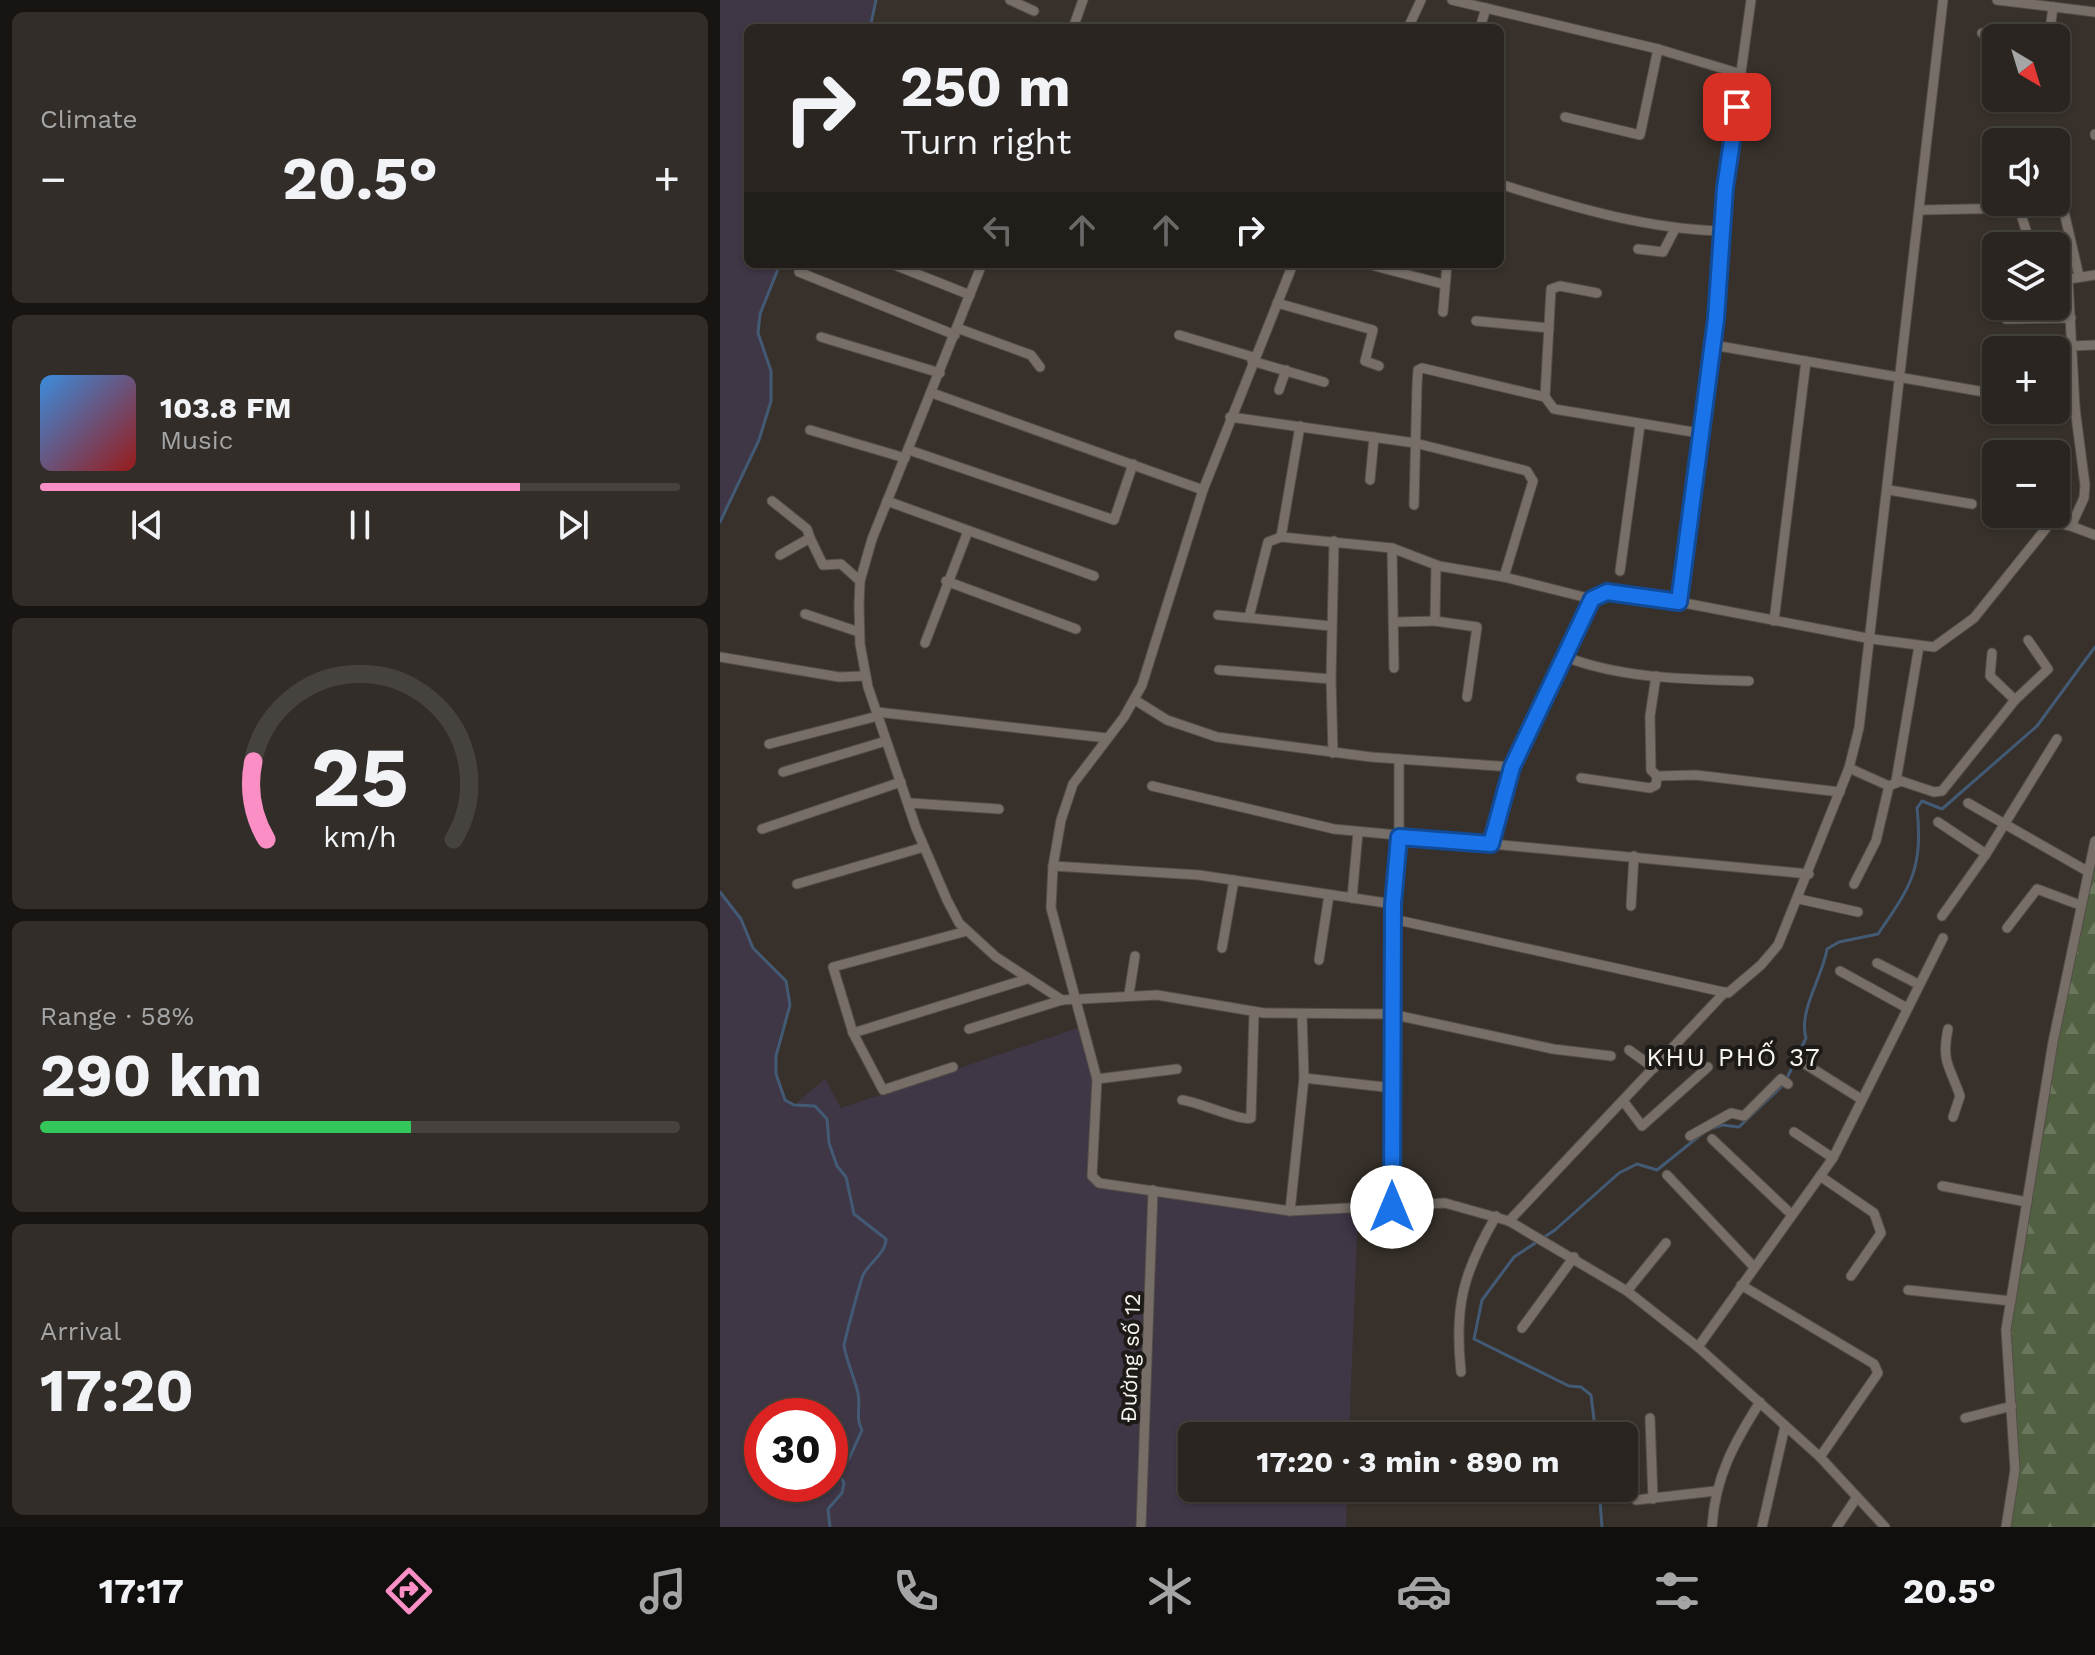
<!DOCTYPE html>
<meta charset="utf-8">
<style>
body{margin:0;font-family:"Work Sans",sans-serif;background:#322d29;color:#f1f3f6;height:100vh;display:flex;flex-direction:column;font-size:30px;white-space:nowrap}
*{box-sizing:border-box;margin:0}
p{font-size:26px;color:#a5a5a5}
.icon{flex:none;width:44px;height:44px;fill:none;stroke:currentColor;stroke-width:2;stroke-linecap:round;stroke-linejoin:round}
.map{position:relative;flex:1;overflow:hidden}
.panel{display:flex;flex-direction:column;gap:12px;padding:12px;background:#171412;width:720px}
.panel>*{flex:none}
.hud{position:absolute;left:24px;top:24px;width:760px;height:244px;border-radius:12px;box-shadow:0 2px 6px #0004,0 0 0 2px #46423e;background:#2a2520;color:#f1f3f6;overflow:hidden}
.needle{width:52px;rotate:142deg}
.tools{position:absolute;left:1262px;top:24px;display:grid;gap:16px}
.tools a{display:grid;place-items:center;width:88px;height:88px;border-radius:12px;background:#2a2520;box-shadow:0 2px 6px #0004,0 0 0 2px #46423e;font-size:40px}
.speed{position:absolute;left:24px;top:1398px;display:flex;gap:16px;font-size:40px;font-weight:700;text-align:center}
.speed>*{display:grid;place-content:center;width:104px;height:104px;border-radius:50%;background:#2a2520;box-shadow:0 2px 6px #0004,0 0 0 2px #46423e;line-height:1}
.speed .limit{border:12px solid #d22;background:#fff;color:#111}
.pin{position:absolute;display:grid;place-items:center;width:68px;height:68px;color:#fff;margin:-34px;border-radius:16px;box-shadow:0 4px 12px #0006}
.me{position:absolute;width:88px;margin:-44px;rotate:0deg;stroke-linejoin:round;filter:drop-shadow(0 0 6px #0008)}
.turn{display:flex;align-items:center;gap:28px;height:168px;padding:0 24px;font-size:36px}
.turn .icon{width:104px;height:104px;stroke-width:2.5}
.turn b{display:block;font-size:56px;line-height:68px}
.lanes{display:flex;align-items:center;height:76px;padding:0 24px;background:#0003;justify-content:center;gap:40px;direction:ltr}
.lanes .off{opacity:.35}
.big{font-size:60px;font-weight:700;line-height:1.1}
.panel .tile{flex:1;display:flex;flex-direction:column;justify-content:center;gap:12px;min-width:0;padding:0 28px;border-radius:12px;background:#322d29}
.panel .dial{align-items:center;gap:0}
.dial svg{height:208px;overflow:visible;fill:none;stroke:#46423e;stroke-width:7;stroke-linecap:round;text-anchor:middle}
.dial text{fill:#f1f3f6;stroke:none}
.song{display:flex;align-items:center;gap:24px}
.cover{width:96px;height:96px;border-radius:12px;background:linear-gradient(135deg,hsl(210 70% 55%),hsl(0 70% 35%))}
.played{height:8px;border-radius:4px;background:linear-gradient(90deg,#fb8fc5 75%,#46423e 75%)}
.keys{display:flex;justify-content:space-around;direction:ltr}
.heat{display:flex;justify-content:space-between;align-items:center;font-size:44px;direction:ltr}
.charge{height:12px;border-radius:6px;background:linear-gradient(90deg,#34c759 58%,#46423e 0)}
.trip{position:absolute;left:458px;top:1422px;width:460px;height:80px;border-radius:12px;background:#2a2520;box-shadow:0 2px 6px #0004,0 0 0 2px #46423e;font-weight:700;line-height:80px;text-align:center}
.menu{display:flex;height:128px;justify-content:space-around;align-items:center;background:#110f0d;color:#a5a5a5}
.menu .icon{width:56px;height:56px}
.menu .selected{color:#fb8fc5}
.menu b{font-size:36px;color:#f1f3f6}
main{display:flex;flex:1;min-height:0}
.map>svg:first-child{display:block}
</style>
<main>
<section class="panel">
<div class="tile"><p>Climate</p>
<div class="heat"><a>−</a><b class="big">20.5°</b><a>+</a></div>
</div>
<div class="tile">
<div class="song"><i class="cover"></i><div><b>103.8 FM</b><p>Music</p></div></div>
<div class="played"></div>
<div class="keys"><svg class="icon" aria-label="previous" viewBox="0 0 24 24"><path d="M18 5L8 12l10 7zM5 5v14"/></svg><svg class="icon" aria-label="pause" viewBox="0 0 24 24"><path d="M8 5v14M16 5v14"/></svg><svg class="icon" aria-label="next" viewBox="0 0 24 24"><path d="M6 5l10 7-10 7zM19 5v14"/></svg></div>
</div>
<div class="tile dial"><svg viewBox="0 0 100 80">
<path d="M14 69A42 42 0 1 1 86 69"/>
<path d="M14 69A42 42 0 0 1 9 39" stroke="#fb8fc5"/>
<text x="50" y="56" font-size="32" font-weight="700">25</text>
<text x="50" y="72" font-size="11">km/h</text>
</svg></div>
<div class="tile"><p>Range · 58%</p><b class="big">290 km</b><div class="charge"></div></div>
<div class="tile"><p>Arrival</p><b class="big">17:20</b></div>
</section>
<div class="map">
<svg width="1375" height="1527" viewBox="0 0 1375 1527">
<defs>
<pattern id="forest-firs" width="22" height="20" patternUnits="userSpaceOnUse" patternTransform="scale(2)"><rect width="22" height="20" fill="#506040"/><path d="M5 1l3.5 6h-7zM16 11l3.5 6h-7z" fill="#6a775c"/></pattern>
</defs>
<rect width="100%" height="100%" fill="#38312b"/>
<g fill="#3f3646" fill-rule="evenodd">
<path d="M0,0H156L150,28H28V264H60L40,314L38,333L51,371V401L39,440L0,522Z"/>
<path d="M0,892L21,919L33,948L66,981L70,1005L60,1033L56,1074L65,1099L74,1105L105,1079L121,1108L358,1028L374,1079L369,1177L569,1214L638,1212L629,1436H472V1488H627L626,1527H0ZM42,1416H110V1484H42Z"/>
</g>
<path fill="url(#forest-firs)" d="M1375,855V1527H1289L1298,1470L1290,1329L1336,1041Z"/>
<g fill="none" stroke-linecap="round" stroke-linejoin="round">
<g stroke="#435a75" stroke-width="3">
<path d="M150,28L156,0"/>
<path d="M0,522L39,440L51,401V371L38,333L40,314L60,264"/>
<path d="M0,892L21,919L33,948L66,981L70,1005L56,1056V1074L65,1100L74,1105L95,1106L107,1119L109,1143L117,1166L126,1177L134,1214L166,1239C166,1253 149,1263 143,1275C140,1283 124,1342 124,1346C127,1362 134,1377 138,1393C141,1406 135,1418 142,1430L129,1459L118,1472L124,1483L122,1493L108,1509L110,1527"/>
<path d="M1067,1078L1086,1038C1078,1011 1103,976 1107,949L1119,942L1158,934C1192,885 1203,868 1197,808L1202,801L1222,809L1317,726L1375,647"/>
<path d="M993,1128L1002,1125L1019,1127L1063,1085"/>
<path d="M876,1436L871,1395L861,1387L849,1386L754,1339L762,1300L794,1257L835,1230L899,1173L917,1164L937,1170L983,1133"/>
<path d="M879,1488L882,1527"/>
</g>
<g stroke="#534e48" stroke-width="11">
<g id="street">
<path d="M290,0L314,11"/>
<path d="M732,0L938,49L1021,74"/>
<path d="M1277,0L1375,12"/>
<path d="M353,28L363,0"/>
<path d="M688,28L701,0"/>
<path d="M760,28L766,8"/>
<path d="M1262,33L1290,38"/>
<path d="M1329,38L1333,7"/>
<path d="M845,117L920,135L938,49"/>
<path d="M1375,134V135"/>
<path d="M1339,170L1345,216L1359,276"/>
<path d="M780,184C852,207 926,229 1002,231"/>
<path d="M1200,210L1299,208L1311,246"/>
<path d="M918,249L943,252L955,229"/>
<path d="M172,264L250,295"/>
<path d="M262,264L152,539L140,581L139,605L140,644L148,687L196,828L227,900L239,923L276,957L342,1000L437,995L544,1013L671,1014L833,1049L891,1056"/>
<path d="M573,264L483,490L422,685L404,717L353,784L341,820L333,866L331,908L377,1079L372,1176L379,1183L570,1211L725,1203L789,1221L907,1291L978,1347L1100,1457L1165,1527"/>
<path d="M647,264L723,284"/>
<path d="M79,272L235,335"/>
<path d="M1336,281L1375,275"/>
<path d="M557,303L653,330L645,361L659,366"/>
<path d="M723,312L727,264"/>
<path d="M1286,319L1351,318"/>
<path d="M756,321L829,328"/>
<path d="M237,328L311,355L320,367"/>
<path d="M459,335L533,357"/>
<path d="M101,337L220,373"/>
<path d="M993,345L1276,394"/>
<path d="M1352,346L1375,345"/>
<path d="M532,361L604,382"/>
<path d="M559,390L566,370"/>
<path d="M212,393L483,490"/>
<path d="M825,397L831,289L840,286L877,293"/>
<path d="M1336,405L1355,408"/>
<path d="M510,417L695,443L807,471L813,481L784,577"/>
<path d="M90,430L185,458"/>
<path d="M189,450L394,520L413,464"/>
<path d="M650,480L654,437"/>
<path d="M1169,490L1252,504"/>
<path d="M52,501L87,529L90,538"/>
<path d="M167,501L374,576"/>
<path d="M694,505L697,385L698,370L702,368L825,397L834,409L979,433"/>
<path d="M1351,526L1375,535"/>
<path d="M561,537L580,426"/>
<path d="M672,548L674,668"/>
<path d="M60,555L90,538L103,565L121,564L140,581"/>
<path d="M900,571L920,425"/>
<path d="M226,581L356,629"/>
<path d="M959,602L996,319L1005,188L1031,0"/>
<path d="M85,614L139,632"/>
<path d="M498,615L611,626"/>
<path d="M529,617L548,542L561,537L672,548L719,566L784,577L872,599"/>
<path d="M715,621L757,627L747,697"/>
<path d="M1054,621L1086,361"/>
<path d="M675,622L715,621L716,565"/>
<path d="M205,643L248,531"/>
<path d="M1272,653L1270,676L1295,700L1328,669L1308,640"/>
<path d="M0,657L119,677L145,676"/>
<path d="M846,657C903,679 968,679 1029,681"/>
<path d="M499,670L611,679"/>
<path d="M936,676L930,716L931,770L937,776L976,775L1120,792"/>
<path d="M415,700L447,720L497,737L651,757L792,767"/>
<path d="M157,712L387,738"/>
<path d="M49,744L158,716"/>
<path d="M613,753L611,679L614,541"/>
<path d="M1129,768L1169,786L1156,841L1134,884"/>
<path d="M63,772L166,741"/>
<path d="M861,778L930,788L936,785L937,776"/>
<path d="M1176,781L1199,646"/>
<path d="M432,786L614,829L1089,874"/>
<path d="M1169,786L1181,781L1214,792L1222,791L1295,700"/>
<path d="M190,803L279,809"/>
<path d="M1248,803L1367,871"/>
<path d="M1218,822L1266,854"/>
<path d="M42,829L181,782"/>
<path d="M771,844L792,767L872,599L879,594L959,602L1152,639L1214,647L1254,618L1331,522L1351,526L1364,498L1365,485L1355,408L1348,279"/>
<path d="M333,866L479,875L673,904"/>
<path d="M77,884L204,847"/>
<path d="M632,898L638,832"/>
<path d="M1079,899L1138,912"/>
<path d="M911,906L914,856"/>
<path d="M1222,916L1266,854L1337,739"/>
<path d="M673,919L1008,993L1041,965L1058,945L1129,768L1139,728L1223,0"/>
<path d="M1287,928L1317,889L1360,905"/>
<path d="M502,948L514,880"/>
<path d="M599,960L609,895"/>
<path d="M1157,963L1198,984"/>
<path d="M1120,971L1187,1008"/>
<path d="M409,994L415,956"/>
<path d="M249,1029L342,1000"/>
<path d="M1228,1029C1221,1063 1230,1066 1240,1096L1233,1117"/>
<path d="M133,1033L307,979"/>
<path d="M909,1050L934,1068"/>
<path d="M1085,1064L1141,1099"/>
<path d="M233,1067L163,1090L133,1033L113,967L247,931"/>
<path d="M584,1078L673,1088"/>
<path d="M377,1079L457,1069"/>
<path d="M462,1100C479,1102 522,1122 531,1118L534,1012"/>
<path d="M904,1102L922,1126L988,1067"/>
<path d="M1074,1132L1113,1158"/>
<path d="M970,1136L1011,1113L1024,1116L1061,1079L1068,1084"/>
<path d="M992,1139L1071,1214"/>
<path d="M947,1175L1034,1267"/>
<path d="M1100,1176L1154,1213L1161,1233L1131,1276"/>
<path d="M1222,1186L1307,1202"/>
<path d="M672,1207L673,904L679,837V759"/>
<path d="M570,1211L584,1078L582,1014"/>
<path d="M789,1221L1005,992"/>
<path d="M1021,1285L1154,1364L1158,1373L1100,1457"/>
<path d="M1188,1290L1291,1301"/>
<path d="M907,1291L946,1243"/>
<path d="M802,1328L854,1257"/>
<path d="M978,1347L1113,1158L1223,938"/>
<path d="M741,1372C734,1306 743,1273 776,1216"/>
<path d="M930,1418L933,1499"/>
<path d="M1245,1418L1292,1406"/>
<path d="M916,1500L995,1491"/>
<path d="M421,1527L433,1190"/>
<path d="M992,1527C995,1477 1014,1443 1040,1402"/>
<path d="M1042,1527L1065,1426"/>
<path d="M1117,1527L1137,1497"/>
<path d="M1286,1527L1295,1470L1286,1330L1333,1042L1375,841"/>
</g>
</g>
<use href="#street" stroke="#766e67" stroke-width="9"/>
</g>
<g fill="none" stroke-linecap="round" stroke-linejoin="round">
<g stroke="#114b97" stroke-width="20">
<path id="route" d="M672,1207L673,904L679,837L771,844L792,767L872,599L887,592L959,602L996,319L1005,188L1017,107"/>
</g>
<use href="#route" stroke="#1a73e8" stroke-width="14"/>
</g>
<g text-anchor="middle" stroke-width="8" stroke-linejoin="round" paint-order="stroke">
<g font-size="22" fill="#f8f4f0" stroke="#1d1a17">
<text transform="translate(410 1358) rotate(-88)" y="8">Đường số 12</text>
</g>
<g font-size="26" letter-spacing="2" fill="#f8f4f0" stroke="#1d1a17">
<text x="1014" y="1066">KHU PHỐ 37</text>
</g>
</g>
</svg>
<div class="tools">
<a><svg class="needle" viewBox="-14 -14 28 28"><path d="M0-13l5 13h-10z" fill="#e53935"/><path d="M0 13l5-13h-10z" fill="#a5a5a5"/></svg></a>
<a><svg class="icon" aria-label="sound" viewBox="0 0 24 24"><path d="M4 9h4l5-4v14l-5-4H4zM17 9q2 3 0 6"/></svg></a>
<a><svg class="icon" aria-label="layers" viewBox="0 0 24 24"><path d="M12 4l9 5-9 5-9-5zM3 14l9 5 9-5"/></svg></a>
<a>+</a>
<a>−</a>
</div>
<div class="speed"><div class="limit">30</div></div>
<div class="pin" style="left:1017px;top:107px;background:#d93025"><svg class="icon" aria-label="arrive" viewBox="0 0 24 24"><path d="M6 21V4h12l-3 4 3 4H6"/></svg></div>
<svg class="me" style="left:672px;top:1207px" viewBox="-20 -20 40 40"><circle r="19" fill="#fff"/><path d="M0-13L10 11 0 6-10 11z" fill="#1a73e8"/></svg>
<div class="trip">17:20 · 3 min · 890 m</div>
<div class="hud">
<div class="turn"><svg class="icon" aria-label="right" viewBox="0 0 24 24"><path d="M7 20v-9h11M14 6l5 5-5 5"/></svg><div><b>250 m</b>Turn right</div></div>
<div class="lanes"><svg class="icon off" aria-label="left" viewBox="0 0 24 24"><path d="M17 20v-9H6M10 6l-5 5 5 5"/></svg><svg class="icon off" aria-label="ahead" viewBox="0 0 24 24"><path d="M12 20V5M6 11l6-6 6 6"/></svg><svg class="icon off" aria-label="ahead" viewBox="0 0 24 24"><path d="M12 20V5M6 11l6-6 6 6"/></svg><svg class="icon" aria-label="right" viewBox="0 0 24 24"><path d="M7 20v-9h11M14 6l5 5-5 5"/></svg></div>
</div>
</div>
</main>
<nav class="menu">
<b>17:17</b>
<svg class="icon selected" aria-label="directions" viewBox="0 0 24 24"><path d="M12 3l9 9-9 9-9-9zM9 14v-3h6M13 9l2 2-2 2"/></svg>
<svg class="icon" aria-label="music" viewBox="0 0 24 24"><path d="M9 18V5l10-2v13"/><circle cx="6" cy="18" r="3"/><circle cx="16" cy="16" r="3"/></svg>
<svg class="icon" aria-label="phone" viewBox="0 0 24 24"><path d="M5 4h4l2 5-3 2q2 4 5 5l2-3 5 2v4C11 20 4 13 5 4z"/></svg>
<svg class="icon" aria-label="climate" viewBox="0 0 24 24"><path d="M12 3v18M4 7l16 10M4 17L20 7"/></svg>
<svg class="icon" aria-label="car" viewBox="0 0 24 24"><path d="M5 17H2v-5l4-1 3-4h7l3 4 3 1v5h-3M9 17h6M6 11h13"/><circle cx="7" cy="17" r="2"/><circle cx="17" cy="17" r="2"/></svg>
<svg class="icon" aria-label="filters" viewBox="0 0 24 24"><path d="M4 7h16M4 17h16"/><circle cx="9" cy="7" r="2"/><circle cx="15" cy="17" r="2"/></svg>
<b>20.5°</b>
</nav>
